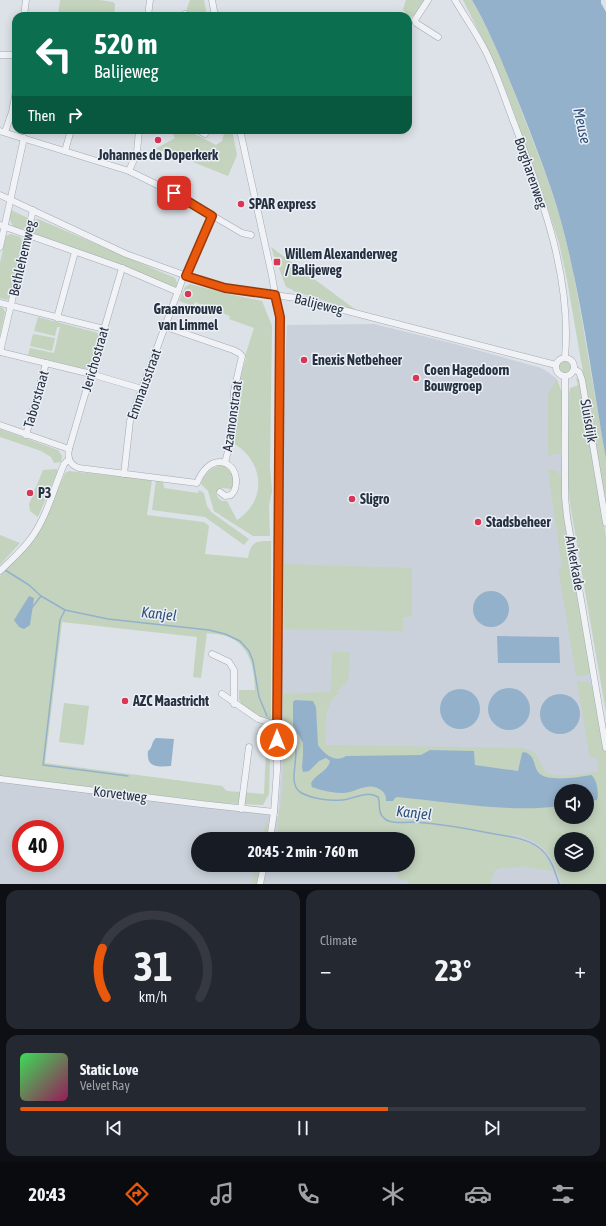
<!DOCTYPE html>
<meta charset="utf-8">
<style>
body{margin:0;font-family:"Asap Condensed",sans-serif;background:#242831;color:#f1f3f6;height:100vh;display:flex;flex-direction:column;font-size:15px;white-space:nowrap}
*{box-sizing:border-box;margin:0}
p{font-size:13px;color:#9ea1a6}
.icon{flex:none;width:22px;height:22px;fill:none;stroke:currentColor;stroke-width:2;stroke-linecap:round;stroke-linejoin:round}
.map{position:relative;height:884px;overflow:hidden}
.side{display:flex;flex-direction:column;gap:6px;padding:6px;background:#0d0f14;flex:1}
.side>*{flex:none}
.hud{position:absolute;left:12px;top:12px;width:400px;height:122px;border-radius:12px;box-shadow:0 2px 10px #0003;background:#0b6e4f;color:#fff;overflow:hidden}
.controls{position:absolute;left:554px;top:784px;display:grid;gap:8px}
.controls a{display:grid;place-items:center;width:40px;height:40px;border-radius:50%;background:#171b24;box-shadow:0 2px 10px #0003;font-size:20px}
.speed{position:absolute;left:12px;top:820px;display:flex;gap:8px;font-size:20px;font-weight:700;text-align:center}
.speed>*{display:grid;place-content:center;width:52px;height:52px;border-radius:50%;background:#171b24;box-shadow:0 2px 10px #0003;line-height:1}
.speed .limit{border:6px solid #d22;background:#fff;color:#111}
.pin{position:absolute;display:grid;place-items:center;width:34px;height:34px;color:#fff;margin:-17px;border-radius:8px;box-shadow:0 2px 6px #0006}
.me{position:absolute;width:44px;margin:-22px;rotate:0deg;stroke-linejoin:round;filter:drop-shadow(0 0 3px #0008)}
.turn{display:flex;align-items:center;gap:14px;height:84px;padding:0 16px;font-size:18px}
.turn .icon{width:52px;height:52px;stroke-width:2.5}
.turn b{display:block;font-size:28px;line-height:34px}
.then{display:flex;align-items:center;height:38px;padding:0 16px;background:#0003;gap:8px;font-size:15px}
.big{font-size:30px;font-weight:700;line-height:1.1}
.side .tile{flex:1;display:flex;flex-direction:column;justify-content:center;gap:6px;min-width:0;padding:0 14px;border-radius:12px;background:#242831}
.side .dial{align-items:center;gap:0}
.dial svg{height:104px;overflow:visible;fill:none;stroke:#363941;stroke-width:7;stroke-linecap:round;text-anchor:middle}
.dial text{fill:#f1f3f6;stroke:none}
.song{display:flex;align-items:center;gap:12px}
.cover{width:48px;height:48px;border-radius:6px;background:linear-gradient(135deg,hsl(130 70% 55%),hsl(330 70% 35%))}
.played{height:4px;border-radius:2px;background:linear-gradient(90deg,#ea580c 65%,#363941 65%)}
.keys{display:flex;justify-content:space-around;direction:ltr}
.heat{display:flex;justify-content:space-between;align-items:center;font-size:22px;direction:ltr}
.side .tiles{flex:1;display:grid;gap:6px;grid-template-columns:1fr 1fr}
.tile:last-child{grid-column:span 2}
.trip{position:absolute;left:191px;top:832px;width:224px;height:40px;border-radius:20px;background:#171b24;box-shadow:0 2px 10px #0003;font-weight:700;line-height:40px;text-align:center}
.dock{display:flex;height:64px;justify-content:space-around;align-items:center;background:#090b0e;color:#9ea1a6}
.dock .icon{width:28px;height:28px}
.dock .active{color:#ea580c}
.dock b{font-size:18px;color:#f1f3f6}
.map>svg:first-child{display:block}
</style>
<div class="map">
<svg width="606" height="884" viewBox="0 0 606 884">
<rect width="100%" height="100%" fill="#dde2e8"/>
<path fill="#cad1da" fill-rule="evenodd" d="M374,324L455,344L541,368L548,372L557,379L561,453L606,737V884H0V777L278,816L281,771L283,409L287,325ZM561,791H587V817H561ZM21,829H55V863H21ZM198,839H408V865H198ZM561,839H587V865H561Z"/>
<g fill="#c3d3bd" fill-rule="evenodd">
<path d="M60,0H99L113,2L115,4L114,16H58Z"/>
<path d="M190,0H204L207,16H187L186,11Z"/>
<path d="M406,0H427L417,15L408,18L403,9Z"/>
<path d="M463,0H472L490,35L504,65L546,175L561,220L572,265L580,309L606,459V505L567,280L559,243L543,194L506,91L492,58Z"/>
<path d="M175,130H191L193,133L216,145L222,141L225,130H232L237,155L228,176L173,154L155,149L175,138L172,132Z"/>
<path d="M11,210L28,218L26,226L22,230C11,228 8,220 11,210Z"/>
<path d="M38,219L175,278L177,283L175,289L34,235L31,228L34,220Z"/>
<path d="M11,234L20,237L22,241L9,298L7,300L0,298V263L6,236Z"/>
<path d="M271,247L356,310L293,291V290L286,287L279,268L281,267L279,261L276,262Z"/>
<path d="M190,284L228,294L262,301L272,326L270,467L272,491L269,506L270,536H253L226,519L214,511L208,491L201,484C205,474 211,466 223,465C231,471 234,476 234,485L231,489L222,488L218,490L216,493L218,498L222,501H227L237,520C268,500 264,461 233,443L236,425V392L246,358L245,356L254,328L229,319L230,316L195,302L193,306L179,301L185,287Z"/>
<path d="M0,307L3,308L5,312L0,335Z"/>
<path d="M38,317L98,333L99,336L89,368L85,369L28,355L30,348L54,353L60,327H57L55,336L34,331Z"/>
<path d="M33,334L55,338L52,351L30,346Z"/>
<circle cx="565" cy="367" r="6"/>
<path d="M576,378L579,380L580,385L606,537V713L571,510L567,478L569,394L570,388L578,385Z"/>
<path d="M557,379L562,393L561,453L548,456V394Z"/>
<path d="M0,429L58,450L62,456L61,462L54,463L51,457L41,451L0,437Z"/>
<path d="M57,469V473L38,517L30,511L29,504L43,470Z"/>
<path d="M548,470L557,471L561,477L566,520L592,671L588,675L576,676L558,567H562Z"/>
<path d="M69,471L152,480L147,515L204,522L209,526L205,554L248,558C251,542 255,541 271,541V717L268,720L263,719L241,703L239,699V690H255C254,669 251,647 229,637C222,634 214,634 207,633L201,678L193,677L197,637L62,622L45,763L222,786L227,791L264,794L266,748H264L266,729L259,728L262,725H268L271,728L269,794L263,805L220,803L0,776V576L31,543L50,507L65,473Z"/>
<path d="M156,480L163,481L164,488L198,493L199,490L204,493L207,506L211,512L249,539L244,545L205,517L152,510Z"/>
<path d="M0,535L20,543L0,565Z"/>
<path d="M284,564L412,568V616L403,617V631L284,629Z"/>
<path d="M332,652H350L348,681L336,692H340C323,704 324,727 326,745L523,748L535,753L546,773C560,778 584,774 598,771L597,758H590L577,681L589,683L596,690L606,755V884H562C552,854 545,842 513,834L512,838C534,844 544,848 553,871L522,866L514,868H501L495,870L490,884H410L406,880L397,879L398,865H408V839H298L276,837L283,786V694L331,692ZM295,700L313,701L316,707L318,745C325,755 334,763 346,756L421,755L430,750L474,751L475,765L518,771L522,753L536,766L539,773C553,783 574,777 591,775L597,800L587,801V817H561V806C506,812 452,802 397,797L386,801C386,788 373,785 362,787C358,788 355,791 350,792C345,793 337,792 331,792L323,771L330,763L328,759H323L302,767L303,755V743L293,725ZM561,839H587V865H561Z"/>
<path d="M64,703L89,706L84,745L59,742Z"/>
<path d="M266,820L268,826L266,839H262Z"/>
<path d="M256,865H260L256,884H251Z"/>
</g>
<g fill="#94b1cb">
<path d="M472,0H601V3L606,12V459C592,380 582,299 561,221C551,185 537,150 524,116C508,76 493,37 472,0Z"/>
<circle cx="491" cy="609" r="18"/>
<path d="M29,596L34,598L30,625L24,629L19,627L14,620Z"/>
<path d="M497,636L559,637L560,663H498Z"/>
<circle cx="509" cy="709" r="21"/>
<circle cx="460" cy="709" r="20"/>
<circle cx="560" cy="714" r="20"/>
<path d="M295,700L313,701L316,707L318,745C325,755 335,763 346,756L421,755L430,750L474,751L475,765L518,771L522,753L524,752C535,755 533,764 538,772C546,783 579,777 591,775C597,779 599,792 597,800L587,801V791H561V806C507,813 452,802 397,797L395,798L393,801H386C386,796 385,793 381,790C368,781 357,792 344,793C333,793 323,791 312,787L311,783C316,774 328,771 330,761L326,758L319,761L309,771L303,772L302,767L303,755V743L293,725V702Z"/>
<path d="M156,738L174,739L171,766C158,767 146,768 148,751C153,748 151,742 156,738Z"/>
</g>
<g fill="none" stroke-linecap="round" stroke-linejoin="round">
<g stroke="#94b1cb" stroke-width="1.5">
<path d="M5,570L29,585L41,596L65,610L108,619L209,630L225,634L240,641L249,651L253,661L259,697L267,716"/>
<path d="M31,609L41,596"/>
<path d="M65,610L60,620L43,765L128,776"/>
<path d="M288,732C307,748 284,780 300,792C311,799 330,801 342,800C354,799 367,790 378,797C381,803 377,812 383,817C389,825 406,822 415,822C440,824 465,828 489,833C505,836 524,837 538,847C550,855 555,871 559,884"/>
</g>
<g stroke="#a2a9b2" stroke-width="7">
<g id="minor">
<path d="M212,0L215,16"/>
<path d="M428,0L415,20L416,23L438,37"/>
<path d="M455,0C465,17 477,34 486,52C498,76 506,103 516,128C543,201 572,279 565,357"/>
<path d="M185,14V16"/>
<path d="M24,16L26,0"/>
<path d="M148,16L150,0"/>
<path d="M0,55H16"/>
<path d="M198,130L205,134"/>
<path d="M240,130L272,276L280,324L278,463L277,770L274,812L270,839"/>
<path d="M0,131L129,171L174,193L242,233L251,235"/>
<path d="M5,132L12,112L16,91"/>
<path d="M65,151L71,130"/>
<path d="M129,171L137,152L139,130"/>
<path d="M0,195L126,254L206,283L233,290L297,298L556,365"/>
<path d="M0,225L122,268L178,292"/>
<path d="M0,247L24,138"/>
<path d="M122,268L69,449C67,458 70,465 79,468L197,483C201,473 211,458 225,463C238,468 239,487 231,495L225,496L220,492"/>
<path d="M186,276L212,216"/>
<path d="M0,303L104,329"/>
<path d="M57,318L75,252"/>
<path d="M166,327L233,350L239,353L242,356L234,391L233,431L225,463"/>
<path d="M0,352L91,374L142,389"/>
<path d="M0,352L33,210"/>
<circle cx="565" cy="367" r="9"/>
<path d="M574,369L579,372L582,380L606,523"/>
<path d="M565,376V497L567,517L606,748"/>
<path d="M0,425L69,449"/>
<path d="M26,435L46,363"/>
<path d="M124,474L130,421L184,275"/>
<path d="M0,571C11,560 23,550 32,537C47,516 54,488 64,464L69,459"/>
<path d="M212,654L229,662L234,670V704"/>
<path d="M222,694L258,719L277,725"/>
<path d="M0,779L201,804L274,812"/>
<path d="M241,809L249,747"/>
<path d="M260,884L264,865"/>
</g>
</g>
<use href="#minor" stroke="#f0f2f6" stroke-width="6"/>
</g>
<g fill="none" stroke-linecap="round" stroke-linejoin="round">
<g stroke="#983908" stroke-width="10">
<path id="route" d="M174,193L212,216L186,276L225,288L275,295L280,317L277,740"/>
</g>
<use href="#route" stroke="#ea580c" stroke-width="7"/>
</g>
<g fill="#d93655" stroke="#ecf0f6" stroke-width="1.5">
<circle cx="158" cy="140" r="4"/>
<circle cx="241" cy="204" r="4"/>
<rect x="273" y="258" width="8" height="8" rx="2"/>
<circle cx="188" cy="294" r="4"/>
<circle cx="304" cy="360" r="4"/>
<circle cx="416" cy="378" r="4"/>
<circle cx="30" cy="493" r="4"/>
<circle cx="352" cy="499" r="4"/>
<circle cx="478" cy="522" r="4"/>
<circle cx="125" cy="701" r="4"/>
</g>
<g text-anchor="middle" stroke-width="3" stroke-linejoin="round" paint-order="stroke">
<g font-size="14" font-weight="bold" fill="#253040" stroke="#ecf0f6" text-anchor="start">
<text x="158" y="160" text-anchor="middle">Johannes de Doperkerk</text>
<text x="249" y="209">SPAR express</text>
<text x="285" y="259">Willem Alexanderweg<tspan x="285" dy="16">/ Balijeweg</tspan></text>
<text x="188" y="314" text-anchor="middle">Graanvrouwe<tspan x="188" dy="16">van Limmel</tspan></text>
<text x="312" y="365">Enexis Netbeheer</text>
<text x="424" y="375">Coen Hagedoorn<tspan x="424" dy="16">Bouwgroep</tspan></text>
<text x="38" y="498">P3</text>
<text x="360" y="504">Sligro</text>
<text x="486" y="527">Stadsbeheer</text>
<text x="133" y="706">AZC Maastricht</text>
</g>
<g font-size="14" fill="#253040" stroke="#ecf0f6">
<text transform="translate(531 173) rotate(71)" y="5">Borgharenweg</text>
<text transform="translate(22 258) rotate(-77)" y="5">Bethlehemweg</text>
<text transform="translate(319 304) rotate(14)" y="5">Balijeweg</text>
<text transform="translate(95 359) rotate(-74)" y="5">Jerichostraat</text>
<text transform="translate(144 384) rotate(-70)" y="5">Emmausstraat</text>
<text transform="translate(36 399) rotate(-74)" y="5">Taborstraat</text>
<text transform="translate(232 416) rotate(-82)" y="5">Azamonstraat</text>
<text transform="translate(589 421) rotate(80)" y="5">Sluisdijk</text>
<text transform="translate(575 563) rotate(80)" y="5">Ankerkade</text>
<text transform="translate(120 794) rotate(7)" y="5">Korvetweg</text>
</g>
<g font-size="15" font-style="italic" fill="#2c5077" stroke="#ecf0f6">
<text transform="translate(582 126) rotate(78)" y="5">Meuse</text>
<text transform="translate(159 614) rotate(6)" y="5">Kanjel</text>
<text transform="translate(414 813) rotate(6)" y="5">Kanjel</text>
</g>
</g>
</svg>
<div class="controls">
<a><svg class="icon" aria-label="sound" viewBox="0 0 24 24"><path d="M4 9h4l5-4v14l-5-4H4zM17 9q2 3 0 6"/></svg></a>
<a><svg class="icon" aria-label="layers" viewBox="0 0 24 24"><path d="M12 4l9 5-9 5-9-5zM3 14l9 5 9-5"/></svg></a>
</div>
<div class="speed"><div class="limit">40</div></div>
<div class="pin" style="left:174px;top:193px;background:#d93025"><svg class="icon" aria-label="arrive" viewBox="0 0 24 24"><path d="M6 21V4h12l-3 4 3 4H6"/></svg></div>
<svg class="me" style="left:277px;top:740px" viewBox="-20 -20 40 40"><circle r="17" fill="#ea580c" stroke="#fff" stroke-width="3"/><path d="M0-11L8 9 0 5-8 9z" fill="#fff"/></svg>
<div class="trip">20:45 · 2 min · 760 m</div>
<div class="hud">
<div class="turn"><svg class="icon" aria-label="left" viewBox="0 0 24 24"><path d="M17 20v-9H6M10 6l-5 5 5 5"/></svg><div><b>520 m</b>Balijeweg</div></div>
<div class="then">Then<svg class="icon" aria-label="right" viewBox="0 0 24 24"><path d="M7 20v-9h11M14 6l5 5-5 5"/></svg></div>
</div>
</div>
<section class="side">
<div class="tiles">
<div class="tile dial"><svg viewBox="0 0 100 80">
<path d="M14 69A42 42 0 1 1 86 69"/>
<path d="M14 69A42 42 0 0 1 11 31" stroke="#ea580c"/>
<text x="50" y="56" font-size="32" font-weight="700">31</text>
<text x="50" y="72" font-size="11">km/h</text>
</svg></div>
<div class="tile"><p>Climate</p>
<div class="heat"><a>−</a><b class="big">23°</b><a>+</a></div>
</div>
<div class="tile">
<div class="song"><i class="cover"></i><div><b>Static Love</b><p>Velvet Ray</p></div></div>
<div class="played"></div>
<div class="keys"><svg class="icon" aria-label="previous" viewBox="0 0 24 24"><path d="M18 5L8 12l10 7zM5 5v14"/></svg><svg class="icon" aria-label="pause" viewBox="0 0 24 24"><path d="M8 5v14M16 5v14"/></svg><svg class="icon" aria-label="next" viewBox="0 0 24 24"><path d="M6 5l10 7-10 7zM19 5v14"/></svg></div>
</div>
</div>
</section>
<nav class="dock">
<b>20:43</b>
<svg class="icon active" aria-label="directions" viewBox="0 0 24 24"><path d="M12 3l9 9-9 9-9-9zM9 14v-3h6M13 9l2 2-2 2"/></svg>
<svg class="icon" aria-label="music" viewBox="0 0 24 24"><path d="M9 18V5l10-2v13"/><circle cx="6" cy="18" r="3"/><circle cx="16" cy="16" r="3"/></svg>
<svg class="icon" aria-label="phone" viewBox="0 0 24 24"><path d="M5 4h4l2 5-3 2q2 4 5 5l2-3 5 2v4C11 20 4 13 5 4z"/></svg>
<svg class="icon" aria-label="climate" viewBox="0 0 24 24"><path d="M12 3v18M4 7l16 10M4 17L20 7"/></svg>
<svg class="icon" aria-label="car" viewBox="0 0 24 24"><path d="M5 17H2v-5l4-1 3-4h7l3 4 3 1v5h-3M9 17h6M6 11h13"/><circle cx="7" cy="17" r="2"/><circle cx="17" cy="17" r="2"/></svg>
<svg class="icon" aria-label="filters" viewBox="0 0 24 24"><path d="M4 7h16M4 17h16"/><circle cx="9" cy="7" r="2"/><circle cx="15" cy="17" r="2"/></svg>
</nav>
